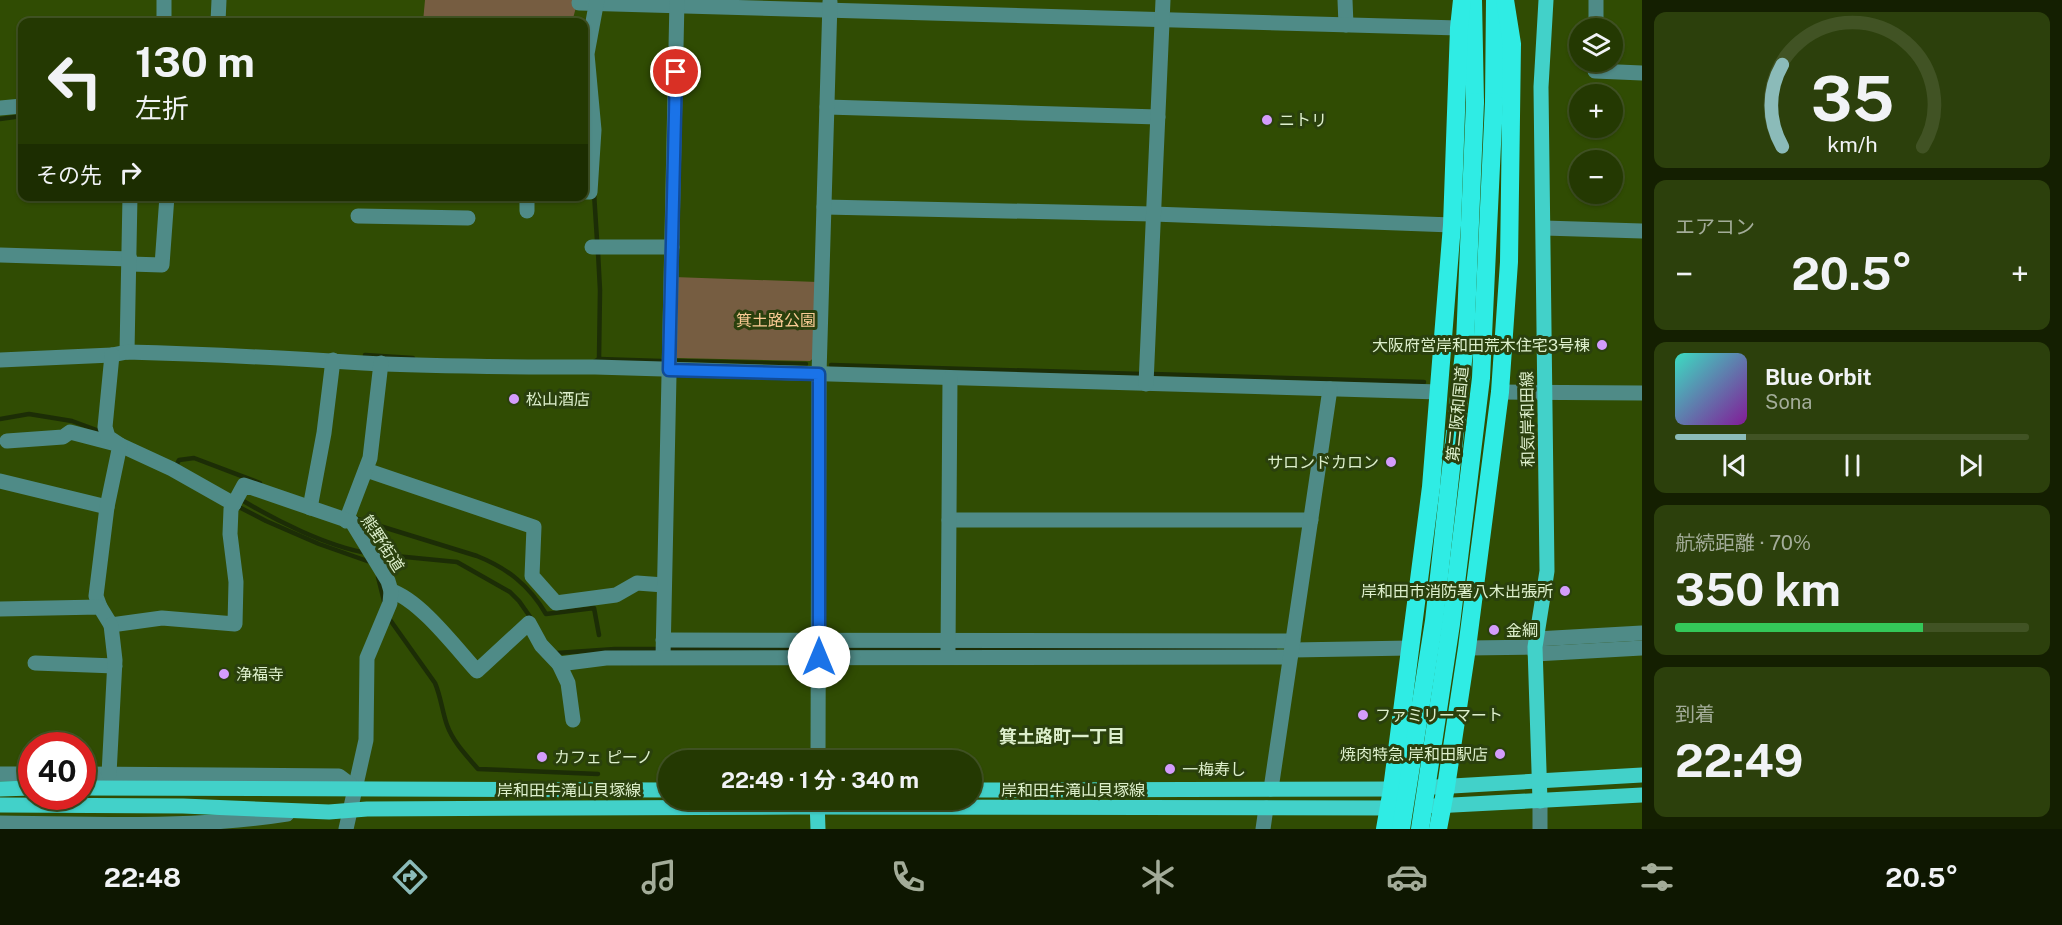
<!DOCTYPE html>
<html lang="ja">
<meta charset="utf-8">
<style>
body{margin:0;font-family:"Public Sans","Noto Sans JP",sans-serif;background:#2c400c;color:#f1f3f6;height:100vh;display:flex;flex-direction:column;font-size:22px;white-space:nowrap}
*{box-sizing:border-box;margin:0}
p{font-size:20px;color:#a3ac99}
.icon{flex:none;width:33px;height:33px;fill:none;stroke:currentColor;stroke-width:2;stroke-linecap:round;stroke-linejoin:round}
.map{position:relative;flex:1;overflow:hidden}
.details{display:flex;flex-direction:column;gap:12px;padding:12px;background:#141f01;width:420px}
.details>*{flex:none}
.top-card{position:absolute;left:18px;top:18px;width:570px;height:183px;border-radius:12px;box-shadow:0 2px 4px #0004,0 0 0 2px #415324;background:#243902;color:#f1f3f6;overflow:hidden}
.controls{position:absolute;left:1569px;top:18px;display:grid;gap:12px}
.controls a{display:grid;place-items:center;width:54px;height:54px;border-radius:50%;background:#243902;box-shadow:0 2px 4px #0004,0 0 0 2px #415324;font-size:30px}
.speed{position:absolute;left:18px;top:732px;display:flex;gap:12px;font-size:30px;font-weight:700;text-align:center}
.speed>*{display:grid;place-content:center;width:78px;height:78px;border-radius:50%;background:#243902;box-shadow:0 2px 4px #0004,0 0 0 2px #415324;line-height:1}
.speed .limit{border:9px solid #d22;background:#fff;color:#111}
.pin{position:absolute;display:grid;place-items:center;width:51px;height:51px;color:#fff;margin:-26px;border:3px solid #fff;border-radius:50%;box-shadow:0 2px 6px #0007}
.me{position:absolute;width:66px;margin:-33px;rotate:0deg;stroke-linejoin:round;filter:drop-shadow(0 0 4px #0008)}
.turn{display:flex;align-items:center;gap:21px;height:126px;padding:0 18px;font-size:27px}
.turn .icon{width:78px;height:78px;stroke-width:2.5}
.turn b{display:block;font-size:42px;line-height:51px}
.then{display:flex;align-items:center;height:57px;padding:0 18px;background:#0003;gap:12px;font-size:22px}
.big{font-size:45px;font-weight:700;line-height:1.1}
.details .widget{flex:1;display:flex;flex-direction:column;justify-content:center;gap:9px;min-width:0;padding:0 21px;border-radius:12px;background:#2c400c}
.details .dial{align-items:center;gap:0}
.dial svg{height:156px;overflow:visible;fill:none;stroke:#415324;stroke-width:7;stroke-linecap:round;text-anchor:middle}
.dial text{fill:#f1f3f6;stroke:none}
.song{display:flex;align-items:center;gap:18px}
.cover{width:72px;height:72px;border-radius:9px;background:linear-gradient(135deg,hsl(170 70% 55%),hsl(290 70% 35%))}
.played{height:6px;border-radius:3px;background:linear-gradient(90deg,#8bbbb9 20%,#415324 20%)}
.keys{display:flex;justify-content:space-around;direction:ltr}
.heat{display:flex;justify-content:space-between;align-items:center;font-size:33px;direction:ltr}
.charge{height:9px;border-radius:4px;background:linear-gradient(90deg,#34c759 70%,#415324 0)}
.trip{position:absolute;left:658px;top:750px;width:324px;height:60px;border-radius:30px;background:#243902;box-shadow:0 2px 4px #0004,0 0 0 2px #415324;font-weight:700;line-height:60px;text-align:center}
.menu{display:flex;height:96px;justify-content:space-around;align-items:center;background:#0e1701;color:#a3ac99}
.menu .icon{width:42px;height:42px}
.menu .current{color:#8bbbb9}
.menu b{font-size:27px;color:#f1f3f6}
main{display:flex;flex:1;min-height:0}
.map>svg:first-child{display:block}
</style>
<main>
<div class="map">
<svg width="1642" height="829" viewBox="0 0 1642 829">
<rect width="100%" height="100%" fill="#304c03"/>
<g fill="#765d41">
<path d="M425,0H578L572,22H423Z"/>
<path d="M674,277L818,282L816,356L810,361L677,358L673,355Z"/>
</g>
<g fill="none" stroke-linecap="round" stroke-linejoin="round">
<g stroke="#1c2d06" stroke-width="4.5">
<path d="M0,119L22,116"/>
<path d="M594,193L597,240"/>
<path d="M598,252L600,290L599,359"/>
<path d="M365,355L413,358"/>
<path d="M677,361L806,364"/>
<path d="M594,362L599,359L661,361"/>
<path d="M831,365L1142,374"/>
<path d="M1152,374L1424,382"/>
<path d="M0,419L29,414L72,421L102,432"/>
<path d="M177,464L179,460L194,458L260,483"/>
<path d="M240,499C275,520 326,546 367,553"/>
<path d="M237,506L266,521L319,544L370,562"/>
<path d="M354,518L477,556C507,568 529,585 546,614L594,608L599,635"/>
<path d="M375,554L457,562L510,592L519,601L533,621"/>
<path d="M378,577L384,601"/>
<path d="M388,617L435,683C441,697 442,711 447,725C453,742 467,756 478,769L598,774"/>
<path d="M837,649H1275"/>
<path d="M557,653L615,649H802"/>
</g>
<g stroke="#4f8b87" stroke-width="15">
<path d="M1345,0L1346,25"/>
<path d="M579,3L1459,28"/>
<path d="M164,22V0"/>
<path d="M218,22L219,0"/>
<path d="M1596,28V0"/>
<path d="M1595,62V71L1642,73"/>
<path d="M827,107L1158,117"/>
<path d="M0,108L22,106"/>
<path d="M584,192H590L594,130L587,54L597,0"/>
<path d="M824,207L1153,214L1452,225"/>
<path d="M527,211V196"/>
<path d="M358,216L468,218"/>
<path d="M1544,228L1642,231"/>
<path d="M592,247H672"/>
<path d="M0,255L130,259"/>
<path d="M130,264L162,265L167,196"/>
<path d="M127,352L130,196"/>
<path d="M0,360L112,355L127,352C206,354 284,358 363,363C440,367 518,367 595,367L1439,392"/>
<path d="M1146,384L1163,0"/>
<path d="M1500,392L1642,393"/>
<path d="M7,441L63,437L70,432L120,445L172,469L234,504"/>
<path d="M366,470L534,527L532,576L556,603L616,595L637,583L664,585"/>
<path d="M0,481L107,507"/>
<path d="M310,508L324,433L333,360"/>
<path d="M949,520H1311"/>
<path d="M346,521L370,458L381,363"/>
<path d="M391,591C420,600 456,648 477,671L529,623L541,645L559,664"/>
<path d="M100,607L96,596L107,507L120,445L108,437L105,427L112,355"/>
<path d="M0,609L100,607L111,625L162,618L235,624L236,582L230,534L231,509L244,485L352,522L388,581L391,591L390,603L367,658L366,740L346,829"/>
<path d="M1536,639L1642,633"/>
<path d="M663,640L1293,641"/>
<path d="M1467,648L1535,647"/>
<path d="M1292,650L1411,648"/>
<path d="M948,651L950,378"/>
<path d="M1535,654L1642,648"/>
<path d="M663,657L677,0"/>
<path d="M35,663L115,666"/>
<path d="M573,720L568,683L559,664L606,658L1290,657"/>
<path d="M818,760L819,374L830,2"/>
<path d="M0,774H32"/>
<path d="M82,774L339,776L355,788"/>
<path d="M109,774L115,660L111,625"/>
<path d="M1271,789L1330,389"/>
<path d="M1540,801V829"/>
<path d="M0,823C96,824 192,829 287,814"/>
<path d="M1263,829L1266,808"/>
</g>
<g stroke="#42d1c9" stroke-width="15">
<path d="M1435,787L1642,775"/>
<path d="M82,788L669,790"/>
<path d="M0,789L32,788"/>
<path d="M972,790L1402,789"/>
<path d="M817,800L818,829"/>
<path d="M1540,801L1535,647L1547,571L1541,87L1546,0"/>
<path d="M0,805L183,806L329,812L367,809L795,807L1398,808"/>
<path d="M1434,806L1642,795"/>
</g>
<g stroke="#2fece4" stroke-width="18">
<path d="M1473,0L1475,102"/>
<path d="M1494,102L1495,0"/>
<path d="M1385,829L1392,789L1431,487L1452,225L1459,28L1462,0"/>
<path d="M1438,829L1446,787L1467,648L1500,392L1509,262L1512,44L1505,0"/>
</g>
<g stroke="#2fece4" stroke-width="18">
<path d="M1401,829L1434,621L1465,343L1475,102"/>
<path d="M1420,829L1451,624L1481,378L1494,102"/>
</g>
</g>
<g fill="none" stroke-linecap="round" stroke-linejoin="round">
<g stroke="#114b97" stroke-width="15">
<path id="route" d="M676,72L669,370L819,374V657"/>
</g>
<use href="#route" stroke="#1a73e8" stroke-width="10"/>
</g>
<g fill="#d49cfc" stroke="#2a400d" stroke-width="2">
<circle cx="1267" cy="120" r="6"/>
<circle cx="1602" cy="345" r="6"/>
<circle cx="514" cy="399" r="6"/>
<circle cx="1391" cy="462" r="6"/>
<circle cx="1565" cy="591" r="6"/>
<circle cx="1494" cy="630" r="6"/>
<circle cx="224" cy="674" r="6"/>
<circle cx="1363" cy="715" r="6"/>
<circle cx="1500" cy="754" r="6"/>
<circle cx="542" cy="757" r="6"/>
<circle cx="1170" cy="769" r="6"/>
</g>
<g text-anchor="middle" stroke-width="6" stroke-linejoin="round" paint-order="stroke">
<g font-size="16" fill="#ddefcc" stroke="#2a400d" text-anchor="start">
<text x="1279" y="126">ニトリ</text>
<text x="1590" y="351" text-anchor="end">大阪府営岸和田荒木住宅3号棟</text>
<text x="526" y="405">松山酒店</text>
<text x="1379" y="468" text-anchor="end">サロンドカロン</text>
<text x="1553" y="597" text-anchor="end">岸和田市消防署八木出張所</text>
<text x="1506" y="636">金綱</text>
<text x="236" y="680">浄福寺</text>
<text x="1375" y="721">ファミリーマート</text>
<text x="1488" y="760" text-anchor="end">焼肉特急 岸和田駅店</text>
<text x="554" y="763">カフェ ピーノ</text>
<text x="1182" y="775">一梅寿し</text>
</g>
<g font-size="16" fill="#fbcb95" stroke="#2a400d">
<text x="776" y="326">箕土路公園</text>
</g>
<g font-size="16" fill="#ddefcc" stroke="#2a400d">
<text transform="translate(1457 414) rotate(-84)" y="6">第二阪和国道</text>
<text transform="translate(1527 419) rotate(-91)" y="6">和気岸和田線</text>
<text transform="translate(383 543) rotate(57)" y="6">熊野街道</text>
<text x="569" y="796">岸和田牛滝山貝塚線</text>
<text x="1073" y="796">岸和田牛滝山貝塚線</text>
</g>
<g font-size="18" font-weight="bold" fill="#ddefcc" stroke="#2a400d">
<text x="1062" y="743">箕土路町一丁目</text>
</g>
</g>
</svg>
<div class="controls">
<a><svg class="icon" aria-label="layers" viewBox="0 0 24 24"><path d="M12 4l9 5-9 5-9-5zM3 14l9 5 9-5"/></svg></a>
<a>+</a>
<a>−</a>
</div>
<div class="speed"><div class="limit">40</div></div>
<div class="pin" style="left:676px;top:72px;background:#d93025"><svg class="icon" aria-label="arrive" viewBox="0 0 24 24"><path d="M6 21V4h12l-3 4 3 4H6"/></svg></div>
<svg class="me" style="left:819px;top:657px" viewBox="-20 -20 40 40"><circle r="19" fill="#fff"/><path d="M0-13L10 11 0 6-10 11z" fill="#1a73e8"/></svg>
<div class="trip">22:49 · 1 分 · 340 m</div>
<div class="top-card">
<div class="turn"><svg class="icon" aria-label="left" viewBox="0 0 24 24"><path d="M17 20v-9H6M10 6l-5 5 5 5"/></svg><div><b>130 m</b>左折</div></div>
<div class="then">その先<svg class="icon" aria-label="right" viewBox="0 0 24 24"><path d="M7 20v-9h11M14 6l5 5-5 5"/></svg></div>
</div>
</div>
<section class="details">
<div class="widget dial"><svg viewBox="0 0 100 80">
<path d="M14 69A42 42 0 1 1 86 69"/>
<path d="M14 69A42 42 0 0 1 14 27" stroke="#8bbbb9"/>
<text x="50" y="56" font-size="32" font-weight="700">35</text>
<text x="50" y="72" font-size="11">km/h</text>
</svg></div>
<div class="widget"><p>エアコン</p>
<div class="heat"><a>−</a><b class="big">20.5°</b><a>+</a></div>
</div>
<div class="widget">
<div class="song"><i class="cover"></i><div><b>Blue Orbit</b><p>Sona</p></div></div>
<div class="played"></div>
<div class="keys"><svg class="icon" aria-label="previous" viewBox="0 0 24 24"><path d="M18 5L8 12l10 7zM5 5v14"/></svg><svg class="icon" aria-label="pause" viewBox="0 0 24 24"><path d="M8 5v14M16 5v14"/></svg><svg class="icon" aria-label="next" viewBox="0 0 24 24"><path d="M6 5l10 7-10 7zM19 5v14"/></svg></div>
</div>
<div class="widget"><p>航続距離 · 70%</p><b class="big">350 km</b><div class="charge"></div></div>
<div class="widget"><p>到着</p><b class="big">22:49</b></div>
</section>
</main>
<nav class="menu">
<b>22:48</b>
<svg class="icon current" aria-label="directions" viewBox="0 0 24 24"><path d="M12 3l9 9-9 9-9-9zM9 14v-3h6M13 9l2 2-2 2"/></svg>
<svg class="icon" aria-label="music" viewBox="0 0 24 24"><path d="M9 18V5l10-2v13"/><circle cx="6" cy="18" r="3"/><circle cx="16" cy="16" r="3"/></svg>
<svg class="icon" aria-label="phone" viewBox="0 0 24 24"><path d="M5 4h4l2 5-3 2q2 4 5 5l2-3 5 2v4C11 20 4 13 5 4z"/></svg>
<svg class="icon" aria-label="climate" viewBox="0 0 24 24"><path d="M12 3v18M4 7l16 10M4 17L20 7"/></svg>
<svg class="icon" aria-label="car" viewBox="0 0 24 24"><path d="M5 17H2v-5l4-1 3-4h7l3 4 3 1v5h-3M9 17h6M6 11h13"/><circle cx="7" cy="17" r="2"/><circle cx="17" cy="17" r="2"/></svg>
<svg class="icon" aria-label="filters" viewBox="0 0 24 24"><path d="M4 7h16M4 17h16"/><circle cx="9" cy="7" r="2"/><circle cx="15" cy="17" r="2"/></svg>
<b>20.5°</b>
</nav>
